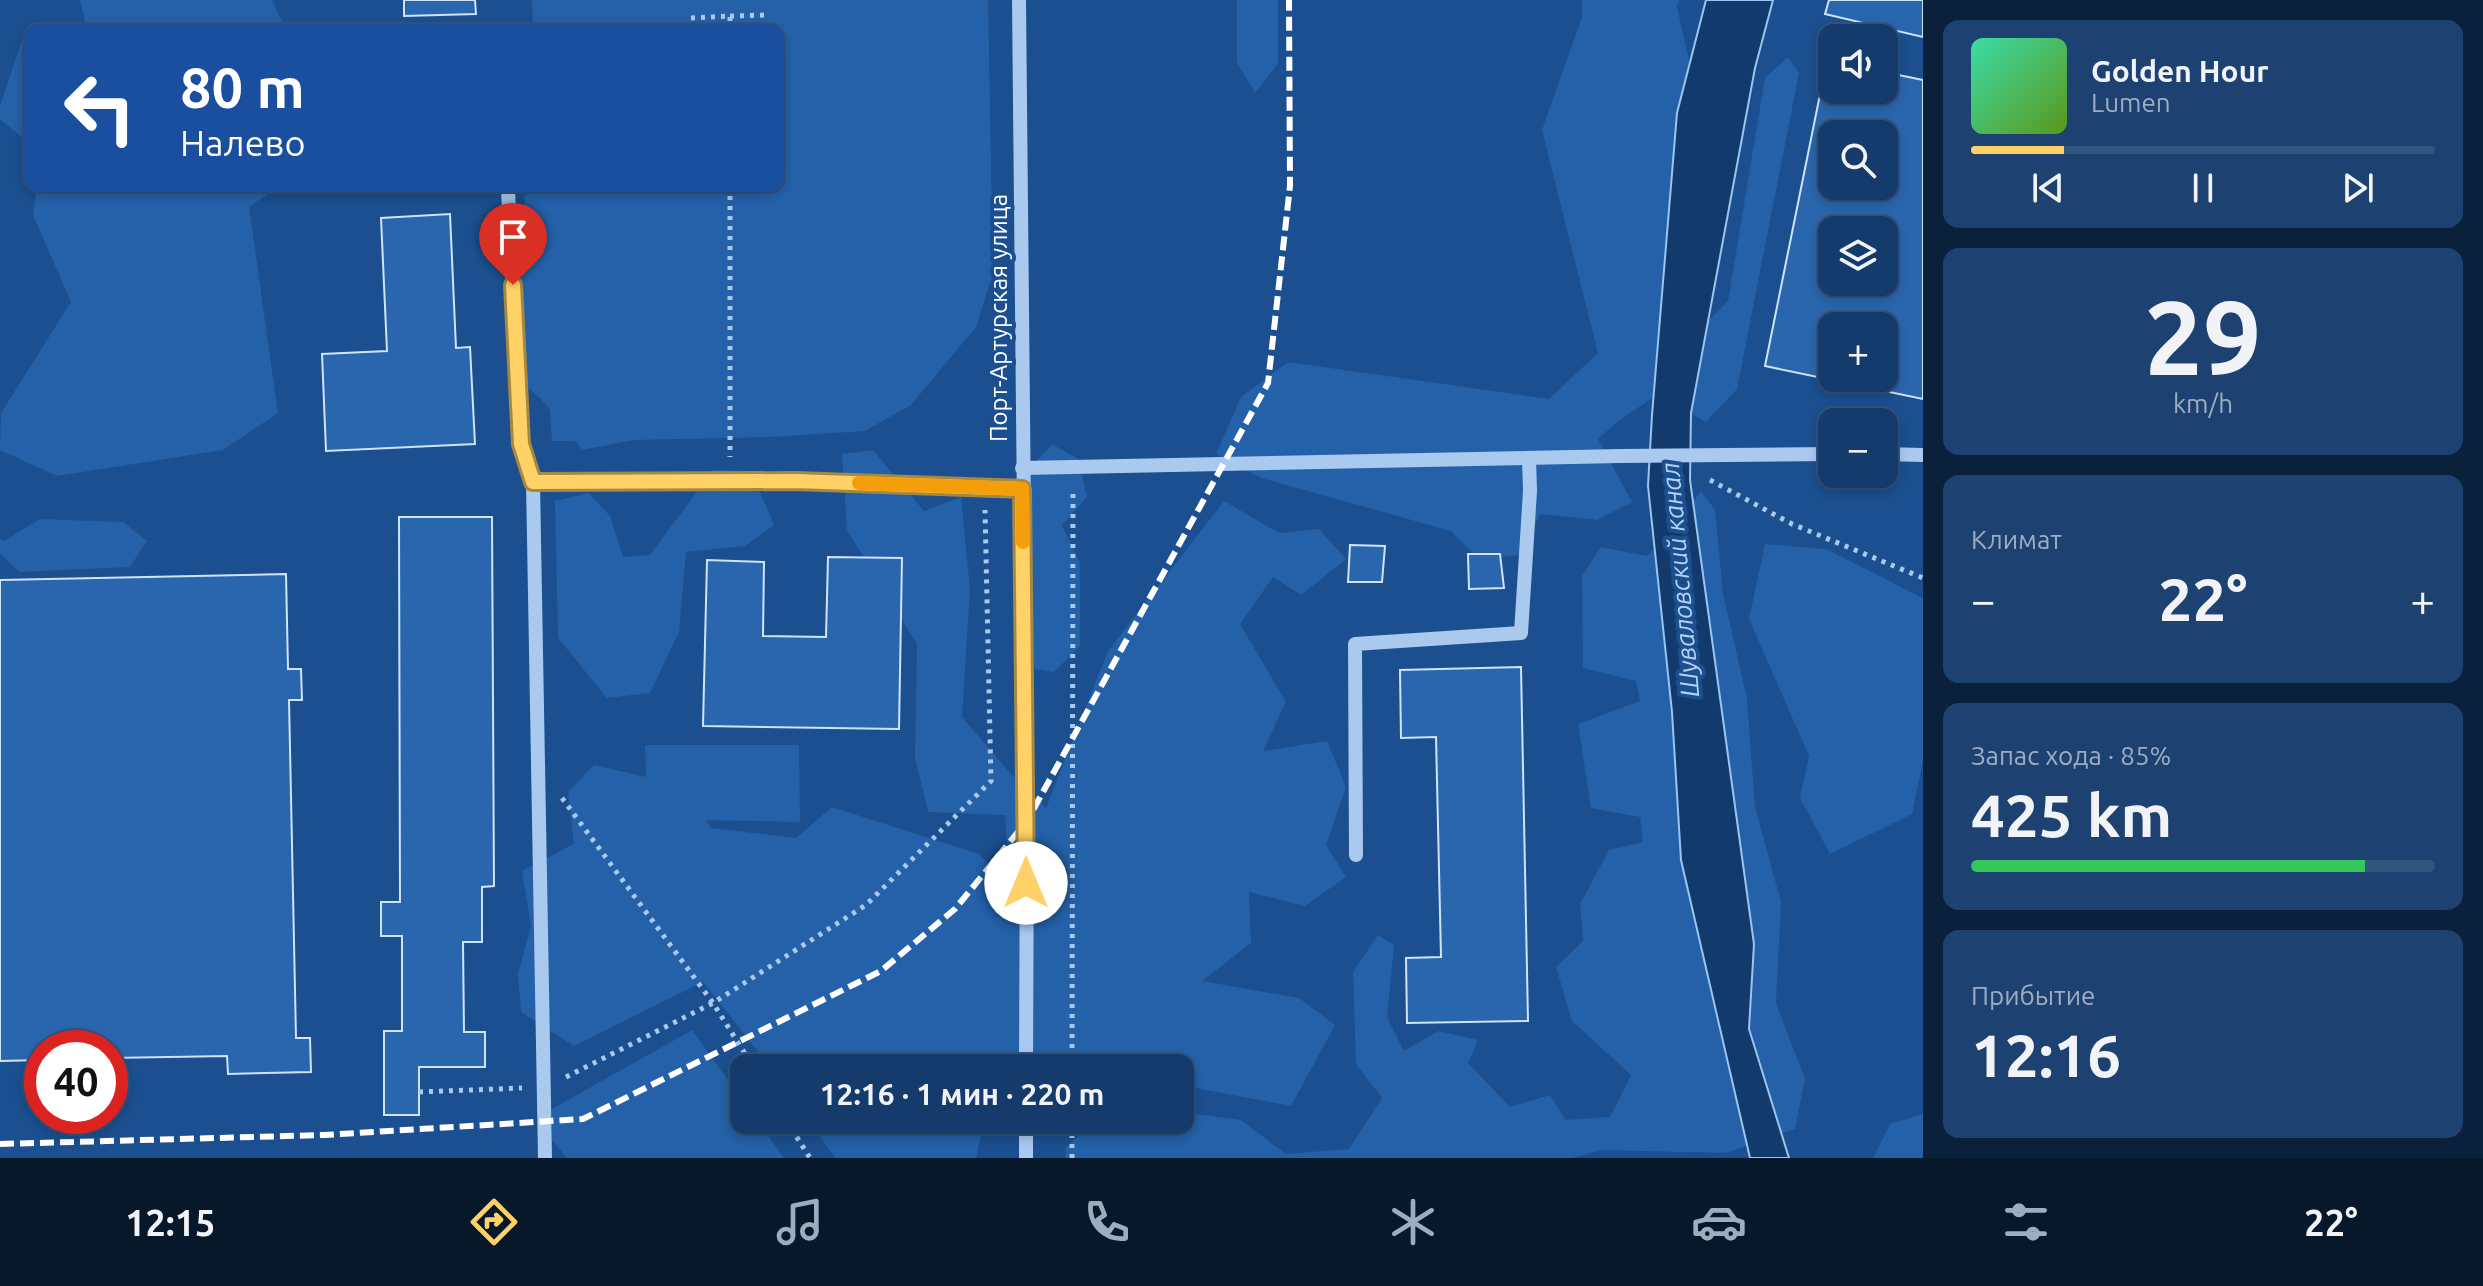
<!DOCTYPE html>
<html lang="ru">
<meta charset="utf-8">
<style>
body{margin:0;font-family:Ubuntu,sans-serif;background:#1d4271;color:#f1f3f6;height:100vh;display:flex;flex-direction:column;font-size:30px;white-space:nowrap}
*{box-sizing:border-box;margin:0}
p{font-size:26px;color:#9dadc1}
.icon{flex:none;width:44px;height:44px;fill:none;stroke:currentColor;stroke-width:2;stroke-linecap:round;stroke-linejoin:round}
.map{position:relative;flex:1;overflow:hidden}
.panel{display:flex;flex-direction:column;gap:20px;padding:20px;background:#0b203b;width:560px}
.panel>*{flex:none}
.banner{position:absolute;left:24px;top:24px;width:760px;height:168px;border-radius:16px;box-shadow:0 4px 12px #0003,0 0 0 2px #33557e;background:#1a4fa0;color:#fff;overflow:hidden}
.fabs{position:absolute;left:1818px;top:24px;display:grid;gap:16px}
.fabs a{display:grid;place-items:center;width:80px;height:80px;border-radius:16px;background:#143b6b;box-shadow:0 4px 12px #0003,0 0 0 2px #33557e;font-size:40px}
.speed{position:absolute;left:24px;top:1030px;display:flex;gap:16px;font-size:40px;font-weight:700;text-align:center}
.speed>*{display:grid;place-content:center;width:104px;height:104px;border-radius:50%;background:#143b6b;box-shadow:0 4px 12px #0003,0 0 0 2px #33557e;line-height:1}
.speed .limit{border:12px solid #d22;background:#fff;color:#111}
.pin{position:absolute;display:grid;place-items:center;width:68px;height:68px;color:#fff;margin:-82px -34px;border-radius:50% 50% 50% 0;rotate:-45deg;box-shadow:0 0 8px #0007}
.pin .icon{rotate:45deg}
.me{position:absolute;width:88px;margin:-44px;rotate:0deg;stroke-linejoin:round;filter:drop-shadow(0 0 6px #0008)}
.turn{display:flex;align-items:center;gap:28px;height:168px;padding:0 24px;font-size:36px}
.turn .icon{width:104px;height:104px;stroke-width:2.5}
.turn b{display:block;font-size:56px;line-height:68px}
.big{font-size:60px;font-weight:600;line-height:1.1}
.panel .tile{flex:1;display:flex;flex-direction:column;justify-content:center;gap:12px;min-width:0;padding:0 28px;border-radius:16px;background:#1d4271}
.panel .dial{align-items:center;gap:0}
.dial b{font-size:104px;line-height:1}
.song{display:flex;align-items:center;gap:24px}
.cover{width:96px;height:96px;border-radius:12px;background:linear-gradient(135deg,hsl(160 70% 55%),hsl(90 70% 35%))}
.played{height:8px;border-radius:4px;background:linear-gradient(90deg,#ffd166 20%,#33557e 20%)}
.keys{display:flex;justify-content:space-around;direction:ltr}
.heat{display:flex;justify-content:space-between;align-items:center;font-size:44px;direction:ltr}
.charge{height:12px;border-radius:6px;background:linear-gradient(90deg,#34c759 85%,#33557e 0)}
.trip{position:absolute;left:730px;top:1054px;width:464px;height:80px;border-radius:16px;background:#143b6b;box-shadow:0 4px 12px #0003,0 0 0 2px #33557e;font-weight:600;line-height:80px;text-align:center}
.dock{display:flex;height:128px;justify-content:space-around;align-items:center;background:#08182b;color:#9dadc1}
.dock .icon{width:56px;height:56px}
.dock .active{color:#ffd166}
.dock b{font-size:36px;color:#f1f3f6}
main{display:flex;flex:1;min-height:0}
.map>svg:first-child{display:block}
</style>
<main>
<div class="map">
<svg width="1923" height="1158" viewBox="0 0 1923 1158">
<rect width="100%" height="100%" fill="#1b4f8f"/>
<g fill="#2461a8">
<path d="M80,0H272L286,30H60L86,25Z"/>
<path d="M532,0H988L993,273L976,327L911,405L865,431L772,437L634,440L582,450L575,441H552L550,410L542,400L510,372L525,196L540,186H778V30H533Z"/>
<path d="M1237,0H1278V64L1255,93L1237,63Z"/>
<path d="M1582,0H1679L1677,7L1703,121L1664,390L1617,422L1598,439L1632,502L1597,520L1540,514L1521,555L1479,559L1451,531L1261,478L1216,454L1241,397L1288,362L1549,399L1598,353L1542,130L1582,17Z"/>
<path d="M30,36V144L0,119V106L23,37Z"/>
<path d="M1788,57L1799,73L1737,389L1706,422L1681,408L1695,334L1728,301L1765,78Z"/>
<path d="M37,186H279L249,207L278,413L223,450L57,476L0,450L1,413L71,302L33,215Z"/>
<path d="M1052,444L1078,459L1087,497L1062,525L1080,563V646L1054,672L1034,669L1016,621L1015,485Z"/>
<path d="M873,450L924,511L961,497L970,589L962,717L1012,775L1046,808L1108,651L1224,501L1279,533L1319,529L1346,559L1301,595L1273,577L1240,624L1286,702L1263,751L1327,741L1346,787L1326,845L1346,877L1305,906L1249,892L1251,943L1202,981L1299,998L1335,1025L1291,1106L1180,1085V1068H771L703,982L574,1046L521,1012L518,974L531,926L522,871L574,844L568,792L594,765L646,777L645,745H799L800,822L706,820L711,828L796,838L832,807L979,854L1009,885L1005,815L928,812L915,757L917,644L847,530L842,454Z"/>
<path d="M713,470L751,471L774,525L745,546L686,552L679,632L650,693L607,698L558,638L555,501L589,493L610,516L623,557L650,555Z"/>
<path d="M1701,491L1715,510L1723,593L1747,699L1755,807L1781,902L1776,1003L1805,1079L1795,1129L1725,1153L1602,1150L1572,1158H1065L1066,1147L1096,1120H1180V1112L1241,1120L1286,1154L1349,1149L1382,1098L1356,1064L1353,972L1378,935L1394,945L1387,1017L1404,1051L1438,1031L1478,1040L1468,1063L1510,1107L1550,1095L1566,1120L1610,1117L1631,1075L1572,1021L1556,967L1583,941L1580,904L1609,850L1643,842L1640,817L1591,808L1578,724L1640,701L1636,681L1583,668L1582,576L1601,547L1647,556L1674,527Z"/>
<path d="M40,519L123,522L147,541L130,567L19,572L0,553V539L4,541Z"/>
<path d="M1765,544L1826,549L1923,598V761L1912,814L1830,854L1800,798L1809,756L1749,619Z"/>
<path d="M692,1030L744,1102V1120H757L784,1158H567L552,1140V1109Z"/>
<path d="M1923,1114V1158H1873L1890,1124Z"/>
<path d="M809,1120H984L976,1158H835Z"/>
</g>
<path fill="#123a6d" stroke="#9cc4f0" stroke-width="2" d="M1706,0H1773L1755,68L1691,413L1690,480L1754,944L1749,1029L1789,1158H1750L1681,860L1672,712L1648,486L1652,415L1677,113Z"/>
<g fill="#2a66ad" stroke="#cfe3fa" stroke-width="2" fill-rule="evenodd">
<path d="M404,0H475L476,14L404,16Z"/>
<path d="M1829,0H1923V37L1825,14Z"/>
<path d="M1827,60L1832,61V90H1884V72L1923,80V399L1765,366ZM1832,134H1884V186H1832ZM1832,230H1884V282H1832ZM1832,326H1884V378H1832Z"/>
<path d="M450,214L456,348L470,347L475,444L326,451L322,354L387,351L381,218Z"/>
<path d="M399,517H492L494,886L482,887V942H463L464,1032H485V1067H419V1115H384V1031H402V936H381V902H400Z"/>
<path d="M1350,545L1385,546L1382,582H1348Z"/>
<path d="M1468,554H1500L1504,588L1469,589Z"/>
<path d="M828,557L902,558L899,729L703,726L707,560L764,562L763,636L826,637Z"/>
<path d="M286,574L288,669H301L302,700H289L296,1038H310L311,1072L228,1074L227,1056L110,1058V1048H42V1060L0,1061V580Z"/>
<path d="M1521,667L1528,1021L1407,1023L1406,958L1441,957L1436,737L1401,738L1400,670Z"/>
</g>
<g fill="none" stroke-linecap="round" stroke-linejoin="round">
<g stroke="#a9c9ee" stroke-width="5" stroke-dasharray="4 6" stroke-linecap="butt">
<path d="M730,16L768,15"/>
<path d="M691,18L730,16V30"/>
<path d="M730,186V457"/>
<path d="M1710,480L1792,524L1923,578"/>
<path d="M562,798L713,1003L754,1068"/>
<path d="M1072,1068L1073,489"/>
<path d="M566,1077L713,1003L866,905L991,781L985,510"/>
<path d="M419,1092L522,1088"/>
<path d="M786,1120L810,1158"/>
<path d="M1072,1158V1120"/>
</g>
<g stroke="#a9c9ee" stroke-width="14">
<path d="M1019,0L1027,821L1026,1068"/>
<path d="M508,190L521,444L533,482"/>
<path d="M1884,454L1923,455"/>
<path d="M1022,468L1620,456L1832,454"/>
<path d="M1356,855L1355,644L1521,633L1530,491L1529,458"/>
<path d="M545,1158L533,482L795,481L1022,489"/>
<path d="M1026,1158V1120"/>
</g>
<path stroke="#fff" stroke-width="6" stroke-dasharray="14 6" stroke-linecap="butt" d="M0,1144L324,1135L583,1119L881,971L955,909L1027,821L1268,383L1290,186L1289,0"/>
</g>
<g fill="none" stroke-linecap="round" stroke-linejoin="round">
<g stroke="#a68842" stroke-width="20">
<path id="route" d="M513,285L521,444L533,482L795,481L1022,489L1026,883"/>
</g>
<use href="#route" stroke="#ffd166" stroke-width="14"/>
<path stroke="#f59e0b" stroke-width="14" d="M859,483L1022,489L1023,542"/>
</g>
<g text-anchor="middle" stroke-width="8" stroke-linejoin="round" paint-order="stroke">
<g font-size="24" fill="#fff" stroke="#1b4f8f">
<text transform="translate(999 318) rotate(-90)" y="8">Порт-Артурская улица</text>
</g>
<g font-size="26" font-style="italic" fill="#b5d3f5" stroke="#1b4f8f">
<text transform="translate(1680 580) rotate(-95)" y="9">Шуваловский канал</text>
</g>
</g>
</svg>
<div class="fabs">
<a><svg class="icon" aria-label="sound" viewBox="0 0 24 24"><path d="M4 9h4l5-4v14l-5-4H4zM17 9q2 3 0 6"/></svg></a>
<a><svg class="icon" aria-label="search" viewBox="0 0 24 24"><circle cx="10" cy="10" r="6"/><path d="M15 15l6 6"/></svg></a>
<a><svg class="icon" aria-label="layers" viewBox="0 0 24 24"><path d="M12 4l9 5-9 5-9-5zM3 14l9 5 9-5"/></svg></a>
<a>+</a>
<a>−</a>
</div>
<div class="speed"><div class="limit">40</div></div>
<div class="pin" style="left:513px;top:285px;background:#d93025"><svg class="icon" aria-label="arrive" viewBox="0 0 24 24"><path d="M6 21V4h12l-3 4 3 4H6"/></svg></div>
<svg class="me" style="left:1026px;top:883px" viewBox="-20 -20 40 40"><circle r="19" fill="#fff"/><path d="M0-13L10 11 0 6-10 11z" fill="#ffd166"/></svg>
<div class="trip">12:16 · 1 мин · 220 m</div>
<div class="banner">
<div class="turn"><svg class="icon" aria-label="left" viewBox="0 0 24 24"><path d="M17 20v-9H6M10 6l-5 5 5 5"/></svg><div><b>80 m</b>Налево</div></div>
</div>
</div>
<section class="panel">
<div class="tile">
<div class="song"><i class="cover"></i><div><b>Golden Hour</b><p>Lumen</p></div></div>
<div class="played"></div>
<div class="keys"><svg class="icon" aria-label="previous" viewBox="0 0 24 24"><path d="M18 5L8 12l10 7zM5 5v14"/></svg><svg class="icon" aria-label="pause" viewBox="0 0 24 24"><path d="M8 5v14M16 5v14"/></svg><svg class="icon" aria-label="next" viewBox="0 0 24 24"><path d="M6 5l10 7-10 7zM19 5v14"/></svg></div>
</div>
<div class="tile dial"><b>29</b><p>km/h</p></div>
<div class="tile"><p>Климат</p>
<div class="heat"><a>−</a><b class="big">22°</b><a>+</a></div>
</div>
<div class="tile"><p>Запас хода · 85%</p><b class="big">425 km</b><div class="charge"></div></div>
<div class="tile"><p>Прибытие</p><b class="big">12:16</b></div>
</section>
</main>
<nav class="dock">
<b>12:15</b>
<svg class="icon active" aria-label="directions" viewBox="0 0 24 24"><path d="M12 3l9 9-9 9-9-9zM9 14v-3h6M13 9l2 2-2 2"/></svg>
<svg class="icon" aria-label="music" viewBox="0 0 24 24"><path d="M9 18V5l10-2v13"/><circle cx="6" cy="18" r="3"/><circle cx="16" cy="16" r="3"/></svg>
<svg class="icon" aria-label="phone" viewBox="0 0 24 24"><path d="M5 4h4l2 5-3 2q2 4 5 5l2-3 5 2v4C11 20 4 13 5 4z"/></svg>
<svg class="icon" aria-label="climate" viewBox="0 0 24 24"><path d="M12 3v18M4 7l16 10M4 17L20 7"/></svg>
<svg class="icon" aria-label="car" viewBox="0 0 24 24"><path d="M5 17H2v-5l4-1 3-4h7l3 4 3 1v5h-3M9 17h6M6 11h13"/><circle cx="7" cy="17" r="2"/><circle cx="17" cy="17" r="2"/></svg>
<svg class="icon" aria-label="filters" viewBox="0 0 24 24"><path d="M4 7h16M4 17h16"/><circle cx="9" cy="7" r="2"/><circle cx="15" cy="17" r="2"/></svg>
<b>22°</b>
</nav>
